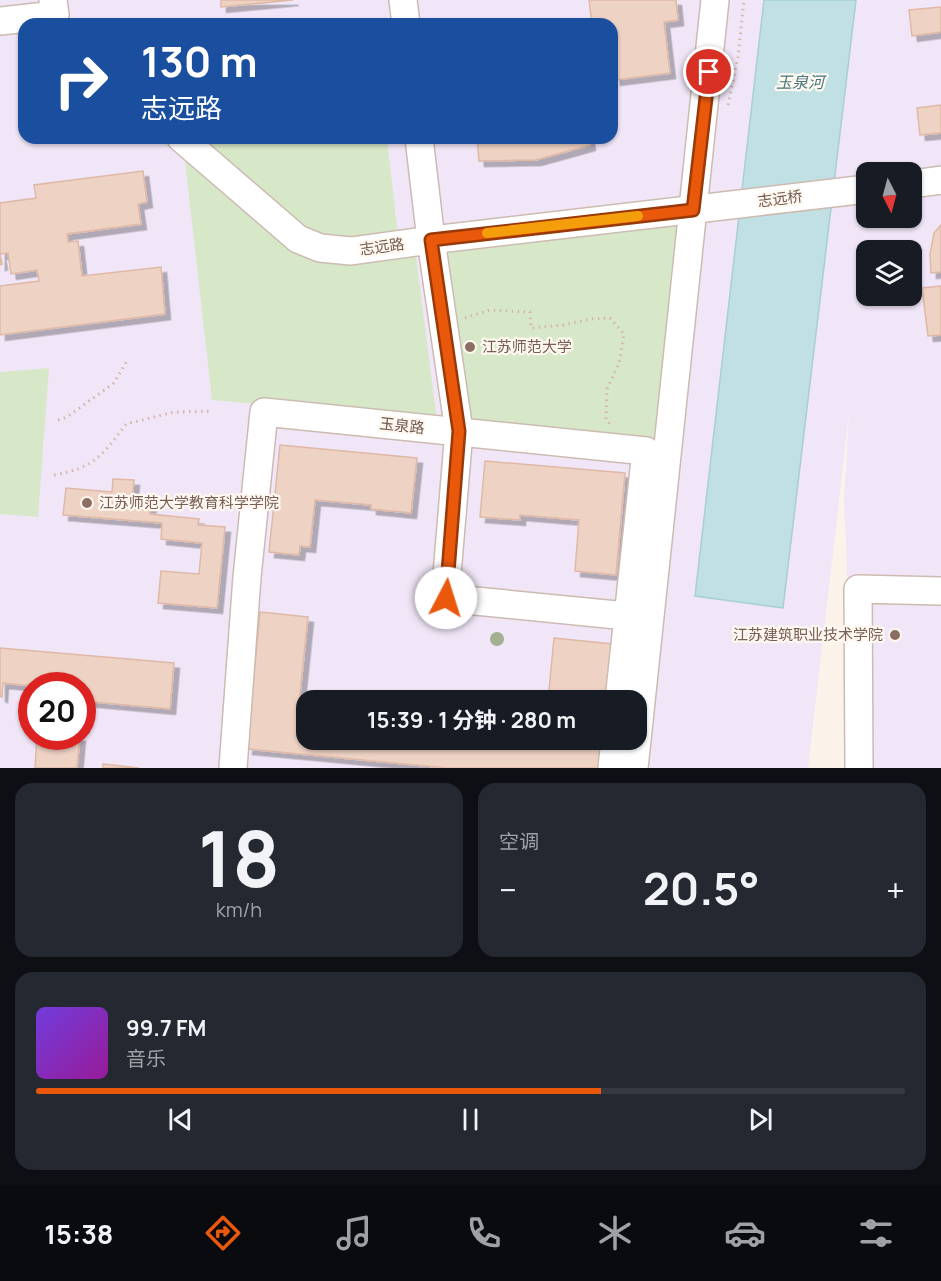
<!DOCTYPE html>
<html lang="zh">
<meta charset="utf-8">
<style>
body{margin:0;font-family:Manrope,"Noto Sans SC",sans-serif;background:#242831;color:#f1f3f6;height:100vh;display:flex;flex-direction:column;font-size:22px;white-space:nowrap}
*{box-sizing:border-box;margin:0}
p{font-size:20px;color:#9ea1a6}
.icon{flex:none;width:33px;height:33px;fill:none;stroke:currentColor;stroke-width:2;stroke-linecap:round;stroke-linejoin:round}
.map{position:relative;height:768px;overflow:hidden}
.details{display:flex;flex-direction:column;gap:15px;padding:15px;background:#0d0f14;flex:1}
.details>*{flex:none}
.hud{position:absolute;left:18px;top:18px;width:600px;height:126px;border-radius:18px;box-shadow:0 2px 4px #0004;background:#1a4fa0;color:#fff;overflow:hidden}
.needle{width:39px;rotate:174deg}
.buttons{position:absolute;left:856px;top:162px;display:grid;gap:12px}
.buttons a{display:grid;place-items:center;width:66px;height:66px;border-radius:12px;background:#171b24;box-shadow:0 2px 4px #0004;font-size:30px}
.speed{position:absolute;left:18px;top:672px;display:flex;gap:12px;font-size:30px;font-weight:700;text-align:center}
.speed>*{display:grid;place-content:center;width:78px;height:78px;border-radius:50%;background:#171b24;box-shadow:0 2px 4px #0004;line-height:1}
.speed .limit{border:9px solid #d22;background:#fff;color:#111}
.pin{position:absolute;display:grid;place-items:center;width:51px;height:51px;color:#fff;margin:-26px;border:3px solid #fff;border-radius:50%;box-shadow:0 2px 6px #0007}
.me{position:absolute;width:66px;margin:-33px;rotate:5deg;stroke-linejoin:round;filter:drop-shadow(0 0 4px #0008)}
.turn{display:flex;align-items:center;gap:21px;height:126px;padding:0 24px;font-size:27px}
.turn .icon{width:78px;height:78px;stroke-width:2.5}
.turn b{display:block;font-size:42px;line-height:51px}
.big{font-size:45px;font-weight:700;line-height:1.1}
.details .card{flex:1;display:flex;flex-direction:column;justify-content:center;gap:9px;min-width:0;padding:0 21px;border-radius:18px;background:#242831}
.details .dial{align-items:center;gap:0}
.dial b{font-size:78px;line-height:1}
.song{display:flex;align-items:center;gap:18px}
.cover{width:72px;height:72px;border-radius:9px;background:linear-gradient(135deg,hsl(260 70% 55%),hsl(300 70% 35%))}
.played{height:6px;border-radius:3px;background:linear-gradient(90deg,#ea580c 65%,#363941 65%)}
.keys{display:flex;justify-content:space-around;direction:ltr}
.heat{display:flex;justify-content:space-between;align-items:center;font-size:33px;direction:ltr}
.details .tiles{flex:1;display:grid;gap:15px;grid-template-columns:1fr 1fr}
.card:last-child{grid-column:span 2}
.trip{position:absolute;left:296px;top:690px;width:351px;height:60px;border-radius:18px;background:#171b24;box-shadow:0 2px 4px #0004;font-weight:700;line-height:60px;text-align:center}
.dock{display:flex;height:96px;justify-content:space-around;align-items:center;background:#090b0e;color:#9ea1a6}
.dock .icon{width:42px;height:42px}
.dock .selected{color:#ea580c}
.dock b{font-size:27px;color:#f1f3f6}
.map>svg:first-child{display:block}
</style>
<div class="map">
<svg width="941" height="768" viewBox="0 0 941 768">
<defs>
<filter id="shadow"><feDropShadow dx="5.5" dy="5.5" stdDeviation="0" flood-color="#0004"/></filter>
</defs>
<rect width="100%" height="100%" fill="#fbf3ea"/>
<path fill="#f0e6f7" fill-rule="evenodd" d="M0,0H941V768H856L844,502L849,414L808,768H0ZM24,24H612V138H24ZM867,172H912V218H867ZM867,250H912V296H867ZM32,686H82V736H32ZM306,700H636V740H306Z"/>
<g fill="#d7e8c9">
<path d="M195,138H387L398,236H317L252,188Z"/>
<path d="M184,152L295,247L380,258L416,256L437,421L212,400Z"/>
<path d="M682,224L658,443L467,426L447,252Z"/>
<path d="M49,368L38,517L0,514V372Z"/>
</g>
<path fill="#c0e0e3" stroke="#a7cfd4" stroke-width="1.5" d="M764,0H856L783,608L695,596Z"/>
<g fill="#eed2c4" stroke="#dfb9a6" stroke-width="1.5" filter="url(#shadow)">
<path d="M221,0H293L221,7Z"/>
<path d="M589,0H676L678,20L664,22L670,73L615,80L612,57V24H592Z"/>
<path d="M941,7V32L912,36L909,10Z"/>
<path d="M941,105V133L920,135L917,108Z"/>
<path d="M477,138H589L590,145L536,160L479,161Z"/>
<path d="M143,171L147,202L138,204L141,224L67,234L68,242L78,241L82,276L161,267L165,314L0,335V286L39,281L37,270L11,274L8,253L0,254L2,264L0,265V203L36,198L34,185Z"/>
<path d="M941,225V272L931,273L930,254L934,233Z"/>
<path d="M941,286V335L928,336L922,288Z"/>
<path d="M280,445L417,458L411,513L371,509V505L315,500L310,547L300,546L299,555L269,552Z"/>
<path d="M485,461L625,473L616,575L575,571L579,520L520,515V520L480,517Z"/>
<path d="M113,479L134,480L132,501L151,503L150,514L199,519L198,525L225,527L217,608L158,603L161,571L199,574L202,543L161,539L162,523L63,515L66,488L112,492Z"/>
<path d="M260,612L308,617L298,713L306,714V740H604L601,768H447L247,749Z"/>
<path d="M554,638L613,644L608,700H548Z"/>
<path d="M0,648L174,663L170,709L83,701L82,706V686H32L3,683L2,697L0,696Z"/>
<path d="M37,736H80L77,768H35Z"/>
<path d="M103,764L139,768H103Z"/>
</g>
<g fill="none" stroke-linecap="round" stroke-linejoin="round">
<g stroke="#ccbbb1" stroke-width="30">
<g id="minor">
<path d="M403,0L406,24"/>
<path d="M0,21L55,15L53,0"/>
<path d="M181,138L298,239L320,248L351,251L431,240L867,189"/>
<path d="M419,138L431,240L459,431L445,598L627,616"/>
<path d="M912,184L941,180"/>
<path d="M233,768L247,577L264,412L646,451L619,700"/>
<path d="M612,768L615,740"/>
<path d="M634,768L715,0"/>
<path d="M859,768L858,589L941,591"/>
</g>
</g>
<g stroke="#d3b6a7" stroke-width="3" stroke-dasharray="1.5 4.5" stroke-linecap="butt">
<path d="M728,105L738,57L744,0"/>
<path d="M465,318L490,310L530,312L531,328L564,325L590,319L610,318L624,334L619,363L607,389L606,420L610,424"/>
<path d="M58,420L67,417L114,383L128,359"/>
<path d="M54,475C94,468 103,455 126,424L174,412L213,411"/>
</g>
<use href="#minor" stroke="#fff" stroke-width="27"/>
</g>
<circle fill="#a2af91" cx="497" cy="639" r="7"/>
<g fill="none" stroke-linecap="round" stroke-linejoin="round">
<g stroke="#983908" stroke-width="15">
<path id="route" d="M446,598L459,431L431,240L693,210L709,72"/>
</g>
<use href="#route" stroke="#ea580c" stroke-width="10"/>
<path stroke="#f59e0b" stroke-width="10" d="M487,233L638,216"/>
</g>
<g fill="#8d6e63" stroke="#fef8f0" stroke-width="2">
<circle cx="470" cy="347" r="6"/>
<circle cx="87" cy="503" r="6"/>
<circle cx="895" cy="635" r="6"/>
</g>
<g text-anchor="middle" stroke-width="4.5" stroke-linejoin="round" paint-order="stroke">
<g font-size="15" fill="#745a4f" stroke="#fef8f0">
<text transform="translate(780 199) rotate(-7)" y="5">志远桥</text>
<text transform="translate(382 247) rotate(-8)" y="5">志远路</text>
<text transform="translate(402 426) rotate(6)" y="5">玉泉路</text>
</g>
<g font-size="15" fill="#785e54" stroke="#fef8f0" text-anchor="start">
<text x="482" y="352">江苏师范大学</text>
<text x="99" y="508">江苏师范大学教育科学学院</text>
<text x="883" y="640" text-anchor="end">江苏建筑职业技术学院</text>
</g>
<g font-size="16" font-style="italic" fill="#47777e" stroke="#fef8f0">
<text x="800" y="88">玉泉河</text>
</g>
</g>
</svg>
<div class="buttons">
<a><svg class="needle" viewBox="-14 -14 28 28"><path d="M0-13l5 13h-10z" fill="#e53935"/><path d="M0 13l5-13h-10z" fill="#9ea1a6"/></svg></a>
<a><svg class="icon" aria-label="layers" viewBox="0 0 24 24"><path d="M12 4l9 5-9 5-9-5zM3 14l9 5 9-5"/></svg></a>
</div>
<div class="speed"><div class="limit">20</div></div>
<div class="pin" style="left:709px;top:72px;background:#d93025"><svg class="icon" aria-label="arrive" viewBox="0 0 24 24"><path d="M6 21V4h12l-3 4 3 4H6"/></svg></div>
<svg class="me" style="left:446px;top:598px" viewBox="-20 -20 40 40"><circle r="19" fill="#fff"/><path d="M0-13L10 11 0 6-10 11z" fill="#ea580c"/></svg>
<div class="trip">15:39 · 1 分钟 · 280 m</div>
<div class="hud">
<div class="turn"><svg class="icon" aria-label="right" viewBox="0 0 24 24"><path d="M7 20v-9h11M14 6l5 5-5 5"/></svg><div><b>130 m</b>志远路</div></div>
</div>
</div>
<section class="details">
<div class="tiles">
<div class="card dial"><b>18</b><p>km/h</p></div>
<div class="card"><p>空调</p>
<div class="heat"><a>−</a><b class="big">20.5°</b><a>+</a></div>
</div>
<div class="card">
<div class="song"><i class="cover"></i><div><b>99.7 FM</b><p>音乐</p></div></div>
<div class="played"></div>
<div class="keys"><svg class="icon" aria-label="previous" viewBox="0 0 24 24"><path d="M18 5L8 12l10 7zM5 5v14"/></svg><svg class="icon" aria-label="pause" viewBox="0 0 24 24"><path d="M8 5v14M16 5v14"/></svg><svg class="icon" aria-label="next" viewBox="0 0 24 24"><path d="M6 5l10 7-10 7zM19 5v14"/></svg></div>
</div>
</div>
</section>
<nav class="dock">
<b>15:38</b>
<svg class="icon selected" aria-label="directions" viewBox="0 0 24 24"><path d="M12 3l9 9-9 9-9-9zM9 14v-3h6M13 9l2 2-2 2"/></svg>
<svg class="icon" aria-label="music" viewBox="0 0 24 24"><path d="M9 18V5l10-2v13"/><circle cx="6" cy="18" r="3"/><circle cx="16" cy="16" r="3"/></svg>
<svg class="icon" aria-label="phone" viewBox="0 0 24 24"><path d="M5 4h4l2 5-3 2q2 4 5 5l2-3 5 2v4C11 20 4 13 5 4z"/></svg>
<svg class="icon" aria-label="climate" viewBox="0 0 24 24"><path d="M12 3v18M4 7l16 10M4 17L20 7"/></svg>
<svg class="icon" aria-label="car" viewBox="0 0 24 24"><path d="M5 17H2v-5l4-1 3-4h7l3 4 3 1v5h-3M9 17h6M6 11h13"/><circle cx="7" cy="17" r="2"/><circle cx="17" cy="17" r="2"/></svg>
<svg class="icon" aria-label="filters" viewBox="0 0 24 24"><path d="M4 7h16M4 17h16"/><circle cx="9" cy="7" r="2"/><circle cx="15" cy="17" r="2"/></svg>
</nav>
